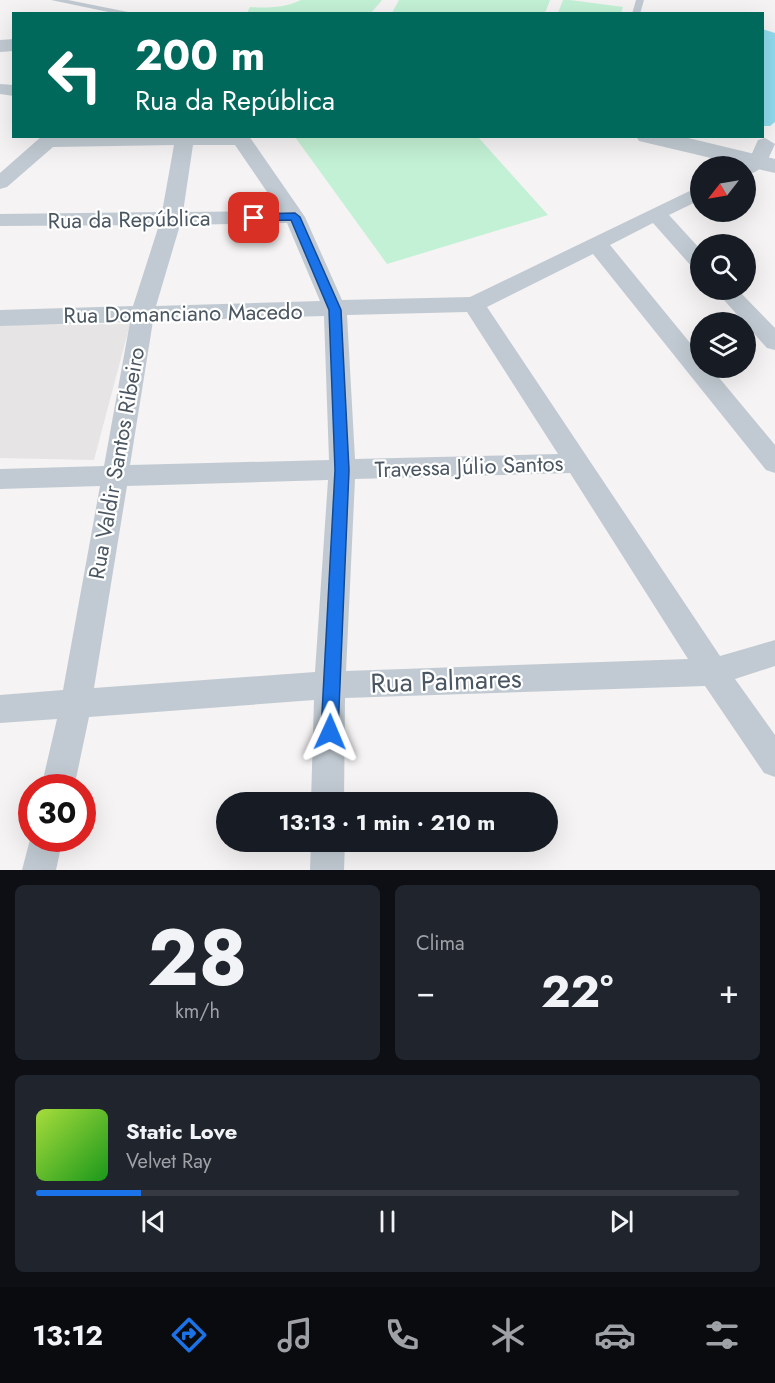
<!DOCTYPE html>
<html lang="pt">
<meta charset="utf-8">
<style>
body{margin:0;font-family:Jost,sans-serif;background:#20242c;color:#f1f3f6;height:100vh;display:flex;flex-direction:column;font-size:22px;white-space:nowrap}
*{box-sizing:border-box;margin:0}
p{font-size:20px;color:#9ea1a6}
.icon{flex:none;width:33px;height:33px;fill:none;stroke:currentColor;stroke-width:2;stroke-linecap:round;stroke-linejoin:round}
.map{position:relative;height:870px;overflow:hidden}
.panel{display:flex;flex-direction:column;gap:15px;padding:15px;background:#0d0f14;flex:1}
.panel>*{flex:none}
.hud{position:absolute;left:12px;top:12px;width:752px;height:126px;border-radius:0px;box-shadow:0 6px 24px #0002;background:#00695c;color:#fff;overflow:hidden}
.needle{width:39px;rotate:239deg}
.fabs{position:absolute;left:690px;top:156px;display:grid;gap:12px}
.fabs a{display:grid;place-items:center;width:66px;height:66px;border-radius:50%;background:#171b24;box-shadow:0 6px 24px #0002;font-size:30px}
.speed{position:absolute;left:18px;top:774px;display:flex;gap:12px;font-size:30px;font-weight:700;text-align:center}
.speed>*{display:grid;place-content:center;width:78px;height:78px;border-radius:50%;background:#171b24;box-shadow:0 6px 24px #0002;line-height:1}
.speed .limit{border:9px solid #d22;background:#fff;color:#111}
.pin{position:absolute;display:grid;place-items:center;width:51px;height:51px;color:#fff;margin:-26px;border-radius:12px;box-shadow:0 3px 9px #0006}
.me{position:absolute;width:66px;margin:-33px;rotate:1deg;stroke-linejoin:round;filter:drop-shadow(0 0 4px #0008)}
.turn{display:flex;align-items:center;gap:21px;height:126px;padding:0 24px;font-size:27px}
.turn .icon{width:78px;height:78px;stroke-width:2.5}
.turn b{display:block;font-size:42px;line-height:51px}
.big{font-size:45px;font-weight:700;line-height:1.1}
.panel .tile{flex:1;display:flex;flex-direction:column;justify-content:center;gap:9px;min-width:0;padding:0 21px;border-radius:9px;background:#20242c}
.panel .dial{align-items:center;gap:0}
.dial b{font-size:78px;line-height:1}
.song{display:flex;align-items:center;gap:18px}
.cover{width:72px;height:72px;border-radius:9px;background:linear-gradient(135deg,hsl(80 70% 55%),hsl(120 70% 35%))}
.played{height:6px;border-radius:3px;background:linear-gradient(90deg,#1a73e8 15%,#363941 15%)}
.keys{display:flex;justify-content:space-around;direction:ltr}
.heat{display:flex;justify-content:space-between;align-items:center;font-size:33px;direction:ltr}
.panel .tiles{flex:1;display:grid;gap:15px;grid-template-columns:1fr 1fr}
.tile:last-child{grid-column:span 2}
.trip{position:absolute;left:216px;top:792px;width:342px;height:60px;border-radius:30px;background:#171b24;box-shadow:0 6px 24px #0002;font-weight:700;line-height:60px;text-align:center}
.tabs{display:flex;height:96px;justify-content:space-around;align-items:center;background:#090b0e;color:#9ea1a6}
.tabs .icon{width:42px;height:42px}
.tabs .active{color:#1a73e8}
.tabs b{font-size:27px;color:#f1f3f6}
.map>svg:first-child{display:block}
</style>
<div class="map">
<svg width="775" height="870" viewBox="0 0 775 870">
<rect width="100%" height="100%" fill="#f5f3f3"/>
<path fill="#e6e4e5" d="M130,324L94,460L0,458V325Z"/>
<g fill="#c3f1d5">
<path d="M301,0H382L371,13H247L250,7C268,8 284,8 301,0Z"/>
<path d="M399,0H550L545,13H392Z"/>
<path d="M563,0H570L623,7L621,13H558Z"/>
<path d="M295,137H478L548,215L387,264Z"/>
</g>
<path fill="#90daee" d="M762,29L775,33V122L770,126H762Z"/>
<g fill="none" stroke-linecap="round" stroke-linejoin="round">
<g fill="#c1cad2" fill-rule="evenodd">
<path d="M51,0H68L138,14H118Z"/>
<path d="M636,0H644L640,14H632Z"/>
</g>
<g fill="#c1cad2" fill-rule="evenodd">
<path d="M0,84L14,85V96L0,94Z"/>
<path d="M42,136H249L305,217L342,300L470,297L700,186V200L669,215L700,249V269L692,267L653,223L610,245L700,355V368H711L775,445V473L766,470L593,254L487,307L720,656L775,640V666L735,679L775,735V777L764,773L705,686L345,698L344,802H311L314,700L89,717L74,788H41L57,719L0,723V695L63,690L100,486L0,489V469L104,466L130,322L0,326V310L133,306L159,225L0,226V214L162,212L174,145L53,147L7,187L0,189V173ZM193,145H235L280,211L183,212ZM287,223L320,301L156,306L180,225ZM467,312L558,454L355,459L347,315ZM324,316L329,460L130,465L153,321ZM570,473L688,659L346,671L355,479ZM328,480L315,672L94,688L127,486Z"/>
<path d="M765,138L775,144C768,160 764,171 746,175V166H738L749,160L758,140Z"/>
<path d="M715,290H738L775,328V350L767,348Z"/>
<path d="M32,832V838H63L56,870H22Z"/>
<path d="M311,842H345L344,870H310Z"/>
</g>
<g fill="#c1cad2" fill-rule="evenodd">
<path d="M14,39V51L0,52V40Z"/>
<path d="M636,136H680L775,159V173L639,141Z"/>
</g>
</g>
<path fill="#1a73e8" stroke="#114b97" stroke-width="1.5" d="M295,213L300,217L341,310L349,470L338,732L336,738L330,740L324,738L321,732L335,470L329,310L291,220L254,221L248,218L254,214Z"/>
<g text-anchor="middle" stroke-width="4.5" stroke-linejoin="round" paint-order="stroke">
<g font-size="22" fill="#4a5661" stroke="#fff">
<text transform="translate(129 219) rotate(-1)" y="8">Rua da República</text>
<text transform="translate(183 313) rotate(-1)" y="8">Rua Domanciano Macedo</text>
<text transform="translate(116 463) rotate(-80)" y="8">Rua Valdir Santos Ribeiro</text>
<text transform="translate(469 466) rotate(-2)" y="8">Travessa Júlio Santos</text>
</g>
<g font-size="27" fill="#4a5661" stroke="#fff">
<text transform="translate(446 681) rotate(-2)" y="9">Rua Palmares</text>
</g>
</g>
</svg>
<div class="fabs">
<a><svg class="needle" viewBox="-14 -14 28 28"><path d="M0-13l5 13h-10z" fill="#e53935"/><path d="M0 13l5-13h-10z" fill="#9ea1a6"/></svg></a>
<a><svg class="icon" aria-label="search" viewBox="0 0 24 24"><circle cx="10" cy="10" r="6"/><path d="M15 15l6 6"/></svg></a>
<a><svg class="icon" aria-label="layers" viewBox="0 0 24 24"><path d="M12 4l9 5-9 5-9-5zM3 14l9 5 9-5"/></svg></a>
</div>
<div class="speed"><div class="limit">30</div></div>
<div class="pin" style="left:254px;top:218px;background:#d93025"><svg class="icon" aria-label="arrive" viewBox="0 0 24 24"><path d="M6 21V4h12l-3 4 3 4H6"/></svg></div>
<svg class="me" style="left:330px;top:732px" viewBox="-20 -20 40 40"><path d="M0-17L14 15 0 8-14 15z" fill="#1a73e8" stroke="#fff" stroke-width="4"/></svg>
<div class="trip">13:13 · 1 min · 210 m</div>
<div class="hud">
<div class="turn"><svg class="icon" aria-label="left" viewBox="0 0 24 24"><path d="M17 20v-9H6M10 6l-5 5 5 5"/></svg><div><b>200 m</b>Rua da República</div></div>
</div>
</div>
<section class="panel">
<div class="tiles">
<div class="tile dial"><b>28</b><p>km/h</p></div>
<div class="tile"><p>Clima</p>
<div class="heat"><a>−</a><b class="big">22°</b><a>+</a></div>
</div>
<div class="tile">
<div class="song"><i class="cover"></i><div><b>Static Love</b><p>Velvet Ray</p></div></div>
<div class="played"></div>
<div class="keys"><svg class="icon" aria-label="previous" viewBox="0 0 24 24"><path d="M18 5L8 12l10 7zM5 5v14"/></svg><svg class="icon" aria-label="pause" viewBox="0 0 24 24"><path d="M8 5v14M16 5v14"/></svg><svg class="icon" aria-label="next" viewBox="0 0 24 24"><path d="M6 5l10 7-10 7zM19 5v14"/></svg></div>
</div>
</div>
</section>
<nav class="tabs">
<b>13:12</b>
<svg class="icon active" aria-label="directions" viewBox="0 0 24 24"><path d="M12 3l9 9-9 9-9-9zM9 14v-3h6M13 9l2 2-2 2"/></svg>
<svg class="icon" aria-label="music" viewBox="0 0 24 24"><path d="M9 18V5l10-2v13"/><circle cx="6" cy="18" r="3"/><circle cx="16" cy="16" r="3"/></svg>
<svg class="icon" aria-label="phone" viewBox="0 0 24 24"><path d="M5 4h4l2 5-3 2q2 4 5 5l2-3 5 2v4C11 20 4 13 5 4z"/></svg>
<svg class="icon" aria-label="climate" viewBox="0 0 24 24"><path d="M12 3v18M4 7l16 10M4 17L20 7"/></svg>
<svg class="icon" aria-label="car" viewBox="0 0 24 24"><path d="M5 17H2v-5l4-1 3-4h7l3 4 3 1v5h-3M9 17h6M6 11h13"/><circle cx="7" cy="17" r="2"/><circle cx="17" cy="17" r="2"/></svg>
<svg class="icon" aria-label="filters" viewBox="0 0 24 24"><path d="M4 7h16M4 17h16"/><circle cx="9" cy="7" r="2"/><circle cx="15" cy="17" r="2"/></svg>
</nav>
